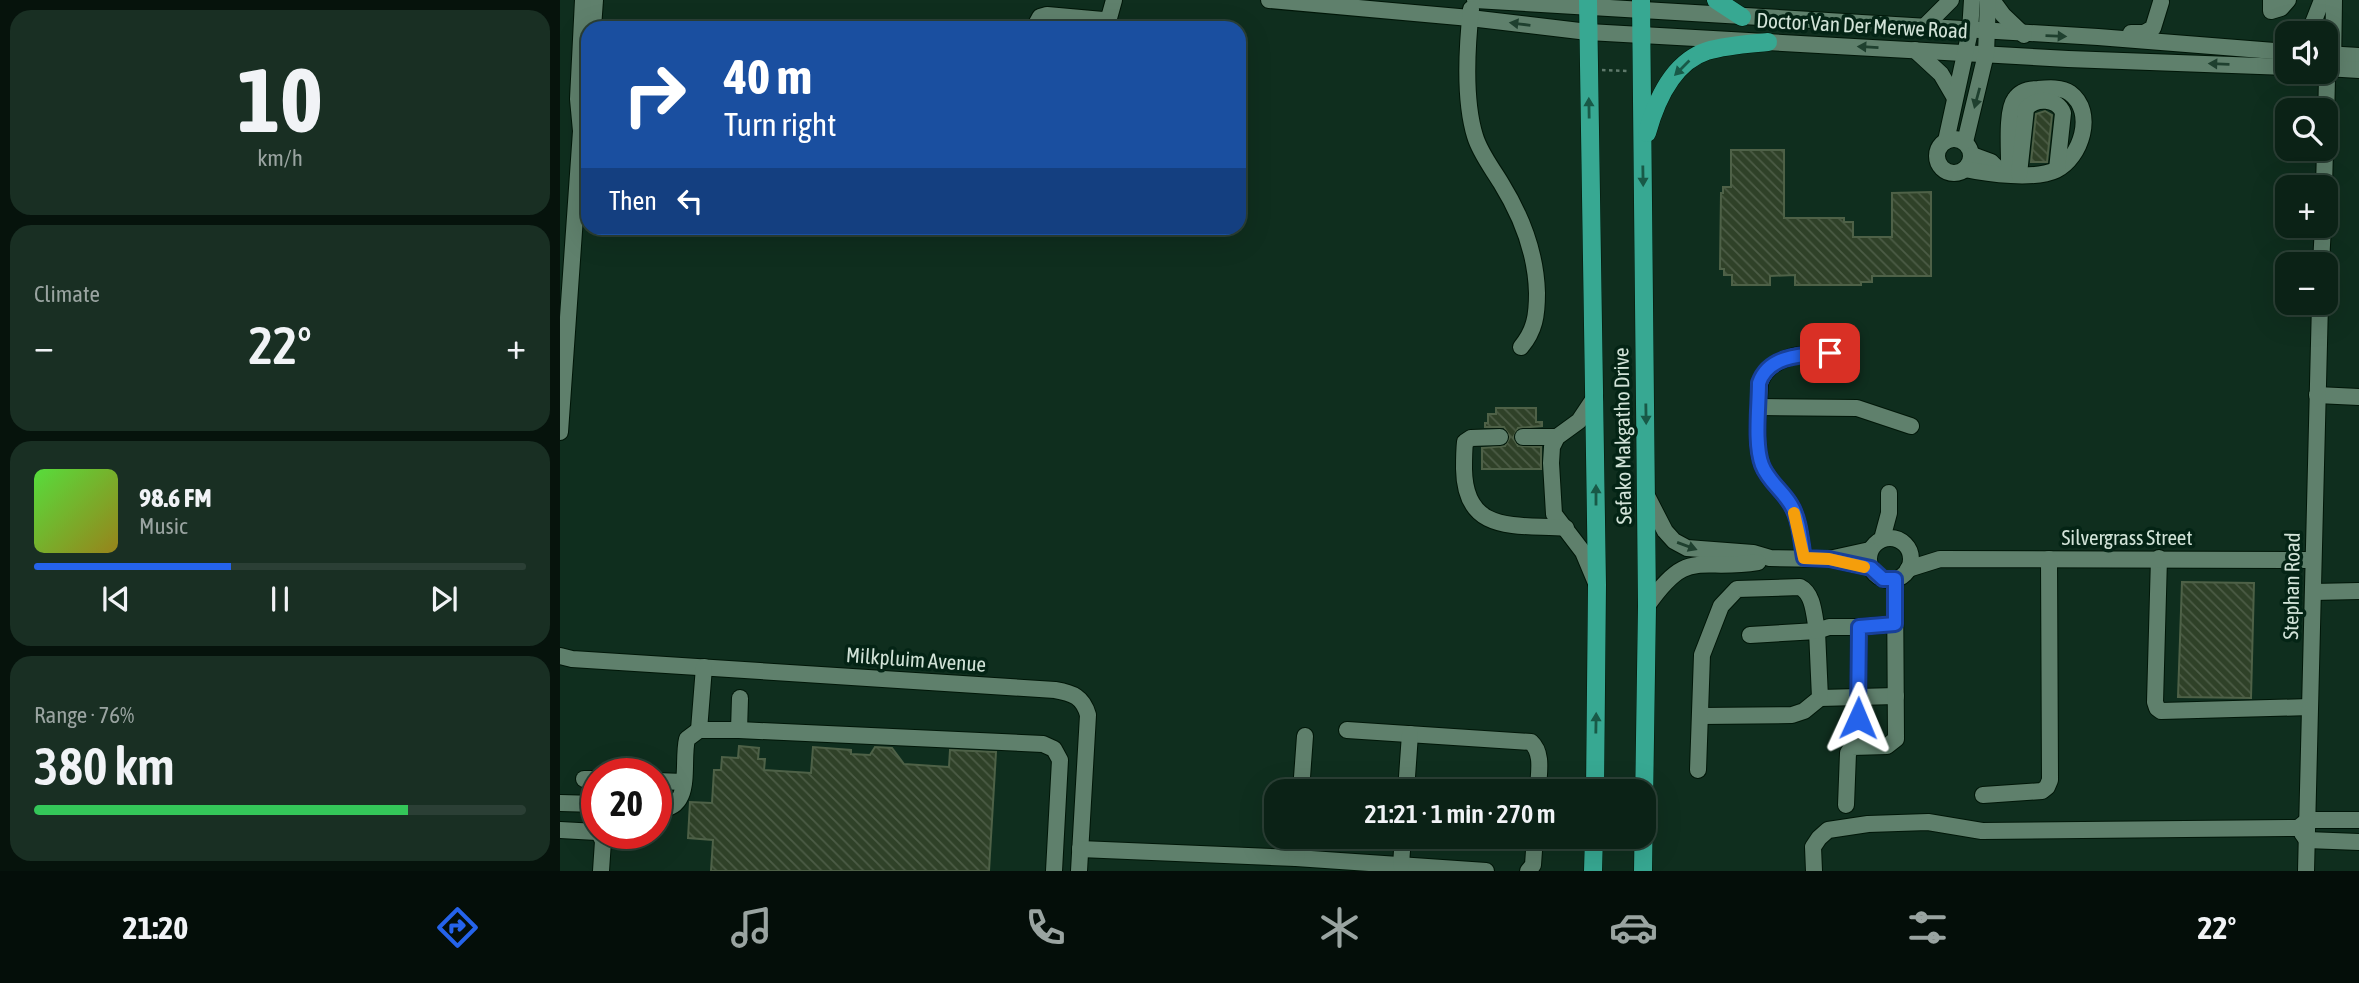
<!DOCTYPE html>
<meta charset="utf-8">
<style>
body{margin:0;font-family:"Asap Condensed",sans-serif;background:#192f23;color:#f1f3f6;height:100vh;display:flex;flex-direction:column;font-size:26px;white-space:nowrap}
*{box-sizing:border-box;margin:0}
p{font-size:23px;color:#9aa4a1}
.icon{flex:none;width:38px;height:38px;fill:none;stroke:currentColor;stroke-width:2;stroke-linecap:round;stroke-linejoin:round}
.map{position:relative;flex:1;overflow:hidden}
.drawer{display:flex;flex-direction:column;gap:10px;padding:10px;background:#06130c;width:560px}
.drawer>*{flex:none}
.banner{position:absolute;left:21px;top:21px;width:665px;height:214px;border-radius:21px;box-shadow:0 7px 28px #0002,0 0 0 2px #2b3f35;background:#1a4fa0;color:#fff;overflow:hidden}
.buttons{position:absolute;left:1715px;top:21px;display:grid;gap:14px}
.buttons a{display:grid;place-items:center;width:63px;height:63px;border-radius:14px;background:#0b2216;box-shadow:0 7px 28px #0002,0 0 0 2px #2b3f35;font-size:35px}
.speed{position:absolute;left:21px;top:758px;display:flex;gap:14px;font-size:35px;font-weight:700;text-align:center}
.speed>*{display:grid;place-content:center;width:91px;height:91px;border-radius:50%;background:#0b2216;box-shadow:0 7px 28px #0002,0 0 0 2px #2b3f35;line-height:1}
.speed .limit{border:10px solid #d22;background:#fff;color:#111}
.pin{position:absolute;display:grid;place-items:center;width:60px;height:60px;color:#fff;margin:-30px;border-radius:14px;box-shadow:0 4px 10px #0006}
.me{position:absolute;width:77px;margin:-38px;rotate:1deg;stroke-linejoin:round;filter:drop-shadow(0 0 5px #0008)}
.turn{display:flex;align-items:center;gap:24px;height:147px;padding:0 28px;font-size:32px}
.turn .icon{width:91px;height:91px;stroke-width:2.5}
.turn b{display:block;font-size:49px;line-height:60px}
.then{display:flex;align-items:center;height:66px;padding:0 28px;background:#0003;gap:14px;font-size:26px}
.big{font-size:52px;font-weight:600;line-height:1.1}
.drawer .tile{flex:1;display:flex;flex-direction:column;justify-content:center;gap:10px;min-width:0;padding:0 24px;border-radius:21px;background:#192f23}
.drawer .dial{align-items:center;gap:0}
.dial b{font-size:91px;line-height:1}
.song{display:flex;align-items:center;gap:21px}
.cover{width:84px;height:84px;border-radius:10px;background:linear-gradient(135deg,hsl(110 70% 55%),hsl(50 70% 35%))}
.played{height:7px;border-radius:4px;background:linear-gradient(90deg,#2563eb 40%,#2b3f35 40%)}
.keys{display:flex;justify-content:space-around;direction:ltr}
.heat{display:flex;justify-content:space-between;align-items:center;font-size:38px;direction:ltr}
.charge{height:10px;border-radius:5px;background:linear-gradient(90deg,#34c759 76%,#2b3f35 0)}
.trip{position:absolute;left:704px;top:779px;width:392px;height:70px;border-radius:21px;background:#0b2216;box-shadow:0 7px 28px #0002,0 0 0 2px #2b3f35;font-weight:600;line-height:70px;text-align:center}
.tab-bar{display:flex;height:112px;justify-content:space-around;align-items:center;background:#040e09;color:#9aa4a1}
.tab-bar .icon{width:49px;height:49px}
.tab-bar .selected{color:#2563eb}
.tab-bar b{font-size:32px;color:#f1f3f6}
main{display:flex;flex:1;min-height:0}
.map>svg:first-child{display:block}
</style>
<main>
<section class="drawer">
<div class="tile dial"><b>10</b><p>km/h</p></div>
<div class="tile"><p>Climate</p>
<div class="heat"><a>−</a><b class="big">22°</b><a>+</a></div>
</div>
<div class="tile">
<div class="song"><i class="cover"></i><div><b>98.6 FM</b><p>Music</p></div></div>
<div class="played"></div>
<div class="keys"><svg class="icon" aria-label="previous" viewBox="0 0 24 24"><path d="M18 5L8 12l10 7zM5 5v14"/></svg><svg class="icon" aria-label="pause" viewBox="0 0 24 24"><path d="M8 5v14M16 5v14"/></svg><svg class="icon" aria-label="next" viewBox="0 0 24 24"><path d="M6 5l10 7-10 7zM19 5v14"/></svg></div>
</div>
<div class="tile"><p>Range · 76%</p><b class="big">380 km</b><div class="charge"></div></div>
</section>
<div class="map">
<svg width="1799" height="871" viewBox="0 0 1799 871">
<defs>
<pattern id="building-back-hatch" width="6" height="6" patternUnits="userSpaceOnUse" patternTransform="scale(1.75)"><rect width="6" height="6" fill="#2f4128"/><path d="M-1 5l2 2M0 0l6 6M5-1l2 2" fill="none" stroke="#4c5c46"/></pattern>
</defs>
<rect width="100%" height="100%" fill="#0f2e1e"/>
<g fill="url(#building-back-hatch)" stroke="#4e6147" stroke-width="2">
<path d="M1485,111L1492,115L1487,162H1471L1476,114Z"/>
<path d="M1171,150H1224V218H1284V222H1293V237H1332V193L1371,192V276H1312V282H1301V285H1235V275L1210,276V285H1172V275H1164V269H1160L1161,193H1163V187H1171Z"/>
<path d="M936,408H976V422H982V426L958,428L953,438L958,446L981,447V469H922V448L945,446L950,437L944,427H925V423H928V414H936Z"/>
<path d="M1622,582L1694,583L1691,698L1618,697Z"/>
<path d="M179,746L199,748L198,759H205L204,770L251,773L253,747L291,750V754L310,755L315,747L332,748L344,764L389,767L390,750L436,752L429,871H151L153,840L128,838L130,802L152,803L154,770H161L162,757L178,758Z"/>
</g>
<g fill="none" stroke-linecap="round" stroke-linejoin="round">
<g stroke="#001608" stroke-width="18">
<g id="minor">
<path d="M709,0L910,18L1028,32L1508,59L1727,67"/>
<path d="M915,0L1538,37L1727,52"/>
<path d="M1432,0L1443,15L1464,35"/>
<path d="M1711,0V11L1721,8L1728,0"/>
<path d="M911,9C907,46 904,100 915,136C920,153 932,168 941,183C962,217 976,252 977,293C977,315 975,330 961,347"/>
<path d="M33,28L35,0"/>
<path d="M474,28L480,17L487,15L543,20L549,18L554,0"/>
<path d="M1363,28L1391,0"/>
<path d="M1571,33H1584L1593,28L1601,2"/>
<path d="M1745,33L1753,23L1762,0"/>
<path d="M1355,50L1381,74L1395,98"/>
<path d="M1766,54L1799,56"/>
<path d="M1766,68L1799,70"/>
<path d="M1764,72L1767,77L1766,121"/>
<path d="M1767,77L1773,69L1774,0"/>
<circle cx="1394" cy="156" r="17"/>
<path d="M1386,141L1410,31L1412,0"/>
<path d="M1405,142L1426,54L1428,0"/>
<path d="M1412,155L1431,162L1442,173"/>
<path d="M1405,169C1428,174 1475,180 1496,170C1521,158 1536,112 1510,93C1502,87 1488,88 1478,89C1470,89 1460,91 1455,99C1445,112 1450,156 1449,174"/>
<path d="M1459,174L1466,109C1475,97 1498,98 1503,113L1497,169"/>
<path d="M1764,187L1765,149"/>
<path d="M1761,264L1763,226"/>
<path d="M1757,395L1799,397"/>
<path d="M1035,397L1019,421L997,437L992,447L991,463L994,514L1023,552L1036,583"/>
<path d="M1199,407L1297,408L1351,426"/>
<path d="M0,432L21,131L18,99L23,0"/>
<path d="M940,437L911,438L905,442C904,451 904,460 904,469C905,535 956,524 1006,528"/>
<path d="M963,437H997"/>
<path d="M1087,496L1105,531L1114,541L1127,548L1193,553L1210,558L1269,559L1311,568"/>
<circle cx="1330" cy="559" r="21"/>
<path d="M1322,539L1329,513V493"/>
<path d="M1244,558C1241,541 1240,520 1231,505C1223,491 1208,481 1202,465C1194,444 1199,406 1200,383C1211,349 1260,354 1290,351"/>
<path d="M1599,558L1595,702L1597,708L1601,711L1750,707"/>
<path d="M1269,559L1310,550"/>
<path d="M1348,569L1380,559L1753,560"/>
<path d="M1753,592L1799,591"/>
<path d="M1087,606C1129,546 1137,572 1198,562"/>
<path d="M0,656L12,659L495,690C513,693 523,697 528,715L519,871"/>
<path d="M1260,698L1336,696"/>
<path d="M1140,716L1232,715L1244,711L1260,698L1257,631L1190,635"/>
<path d="M1298,718L1299,627L1335,624"/>
<path d="M139,730L144,667"/>
<path d="M179,730L180,698"/>
<path d="M787,730L971,742C984,754 978,775 978,791"/>
<path d="M1138,770L1142,655L1161,606L1177,589L1240,587C1254,594 1254,616 1257,631L1269,627H1299"/>
<path d="M24,779H37"/>
<path d="M96,781L124,782"/>
<path d="M741,791L745,736"/>
<path d="M846,791L850,734"/>
<path d="M1423,795L1482,791L1487,787L1490,780L1489,559"/>
<path d="M0,803L37,804"/>
<path d="M1286,805L1288,753L1292,747L1327,746L1336,739L1335,579"/>
<path d="M96,809C135,811 121,764 127,739L139,730H179L483,744L494,749L500,760L494,871"/>
<path d="M0,830L37,832"/>
<path d="M39,833L43,841L41,871"/>
<path d="M1742,833L1747,840L1799,842"/>
<path d="M520,849L736,858L926,871"/>
<path d="M736,858L738,836"/>
<path d="M841,865L843,836"/>
<path d="M968,871L973,865L975,836"/>
<path d="M1254,871L1253,847L1259,838L1268,830L1308,824L1368,822L1422,831L1738,828L1748,820H1799"/>
<path d="M1746,871L1760,303"/>
</g>
</g>
<g stroke="#001608" stroke-width="19">
<g id="major">
<path d="M1028,0L1037,585L1035,791"/>
<path d="M1081,0L1087,606L1083,871"/>
<path d="M1156,0L1182,17"/>
<path d="M1087,133C1096,101 1113,62 1147,51C1167,45 1188,44 1208,42"/>
<path d="M1033,871L1034,836"/>
</g>
</g>
<path stroke="#5f796b" stroke-width="2.5" stroke-dasharray="3.5 3.5" stroke-linecap="butt" d="M1042,70L1067,71"/>
<use href="#minor" stroke="#5f806c" stroke-width="16"/>
<use href="#major" stroke="#37a892" stroke-width="18"/>
</g>
<defs><path id="oneway-solid" d="M-6-.8H1V-3.2L6.5 0L1 3.2V.8H-6Z" transform="scale(1.75)"/></defs>
<g fill="#1f402f">
<use href="#oneway-solid" transform="translate(960 24) rotate(-173)"/>
<use href="#oneway-solid" transform="translate(1496 36) rotate(2)"/>
<use href="#oneway-solid" transform="translate(1308 47) rotate(-177)"/>
<use href="#oneway-solid" transform="translate(1659 64) rotate(-178)"/>
<use href="#oneway-solid" transform="translate(1417 98) rotate(105)"/>
<use href="#oneway-solid" transform="translate(1127 546) rotate(20)"/>
</g>
<g fill="#185947">
<use href="#oneway-solid" transform="translate(1122 68) rotate(135)"/>
<use href="#oneway-solid" transform="translate(1029 108) rotate(-91)"/>
<use href="#oneway-solid" transform="translate(1083 176) rotate(89)"/>
<use href="#oneway-solid" transform="translate(1086 414) rotate(89)"/>
<use href="#oneway-solid" transform="translate(1036 495) rotate(-90)"/>
<use href="#oneway-solid" transform="translate(1036 723) rotate(-89)"/>
</g>
<g fill="none" stroke-linecap="round" stroke-linejoin="round">
<g stroke="#184099" stroke-width="18">
<path id="route" d="M1270,353C1244,355 1209,354 1199,383C1199,406 1194,444 1202,465C1208,481 1223,491 1231,505C1240,520 1241,541 1244,558L1269,559L1311,568L1323,579H1335V624L1299,627L1298,718"/>
</g>
<use href="#route" stroke="#2563eb" stroke-width="12"/>
<path stroke="#f59e0b" stroke-width="12" d="M1234,513L1244,558L1269,559L1304,567"/>
</g>
<g text-anchor="middle" stroke-width="7" stroke-linejoin="round" paint-order="stroke">
<g font-size="21" fill="#d2e3d8" stroke="#042415">
<text transform="translate(1302 26) rotate(3)" y="7">Doctor Van Der Merwe Road</text>
<text transform="translate(1063 436) rotate(-91)" y="7">Sefako Makgatho Drive</text>
<text x="1567" y="545">Silvergrass Street</text>
<text transform="translate(1732 586) rotate(-89)" y="7">Stephan Road</text>
<text transform="translate(356 660) rotate(4)" y="7">Milkpluim Avenue</text>
</g>
</g>
</svg>
<div class="buttons">
<a><svg class="icon" aria-label="sound" viewBox="0 0 24 24"><path d="M4 9h4l5-4v14l-5-4H4zM17 9q2 3 0 6"/></svg></a>
<a><svg class="icon" aria-label="search" viewBox="0 0 24 24"><circle cx="10" cy="10" r="6"/><path d="M15 15l6 6"/></svg></a>
<a>+</a>
<a>−</a>
</div>
<div class="speed"><div class="limit">20</div></div>
<div class="pin" style="left:1270px;top:353px;background:#d93025"><svg class="icon" aria-label="arrive" viewBox="0 0 24 24"><path d="M6 21V4h12l-3 4 3 4H6"/></svg></div>
<svg class="me" style="left:1298px;top:718px" viewBox="-20 -20 40 40"><path d="M0-17L14 15 0 8-14 15z" fill="#2563eb" stroke="#fff" stroke-width="4"/></svg>
<div class="trip">21:21 · 1 min · 270 m</div>
<div class="banner">
<div class="turn"><svg class="icon" aria-label="right" viewBox="0 0 24 24"><path d="M7 20v-9h11M14 6l5 5-5 5"/></svg><div><b>40 m</b>Turn right</div></div>
<div class="then">Then<svg class="icon" aria-label="left" viewBox="0 0 24 24"><path d="M17 20v-9H6M10 6l-5 5 5 5"/></svg></div>
</div>
</div>
</main>
<nav class="tab-bar">
<b>21:20</b>
<svg class="icon selected" aria-label="directions" viewBox="0 0 24 24"><path d="M12 3l9 9-9 9-9-9zM9 14v-3h6M13 9l2 2-2 2"/></svg>
<svg class="icon" aria-label="music" viewBox="0 0 24 24"><path d="M9 18V5l10-2v13"/><circle cx="6" cy="18" r="3"/><circle cx="16" cy="16" r="3"/></svg>
<svg class="icon" aria-label="phone" viewBox="0 0 24 24"><path d="M5 4h4l2 5-3 2q2 4 5 5l2-3 5 2v4C11 20 4 13 5 4z"/></svg>
<svg class="icon" aria-label="climate" viewBox="0 0 24 24"><path d="M12 3v18M4 7l16 10M4 17L20 7"/></svg>
<svg class="icon" aria-label="car" viewBox="0 0 24 24"><path d="M5 17H2v-5l4-1 3-4h7l3 4 3 1v5h-3M9 17h6M6 11h13"/><circle cx="7" cy="17" r="2"/><circle cx="17" cy="17" r="2"/></svg>
<svg class="icon" aria-label="filters" viewBox="0 0 24 24"><path d="M4 7h16M4 17h16"/><circle cx="9" cy="7" r="2"/><circle cx="15" cy="17" r="2"/></svg>
<b>22°</b>
</nav>
